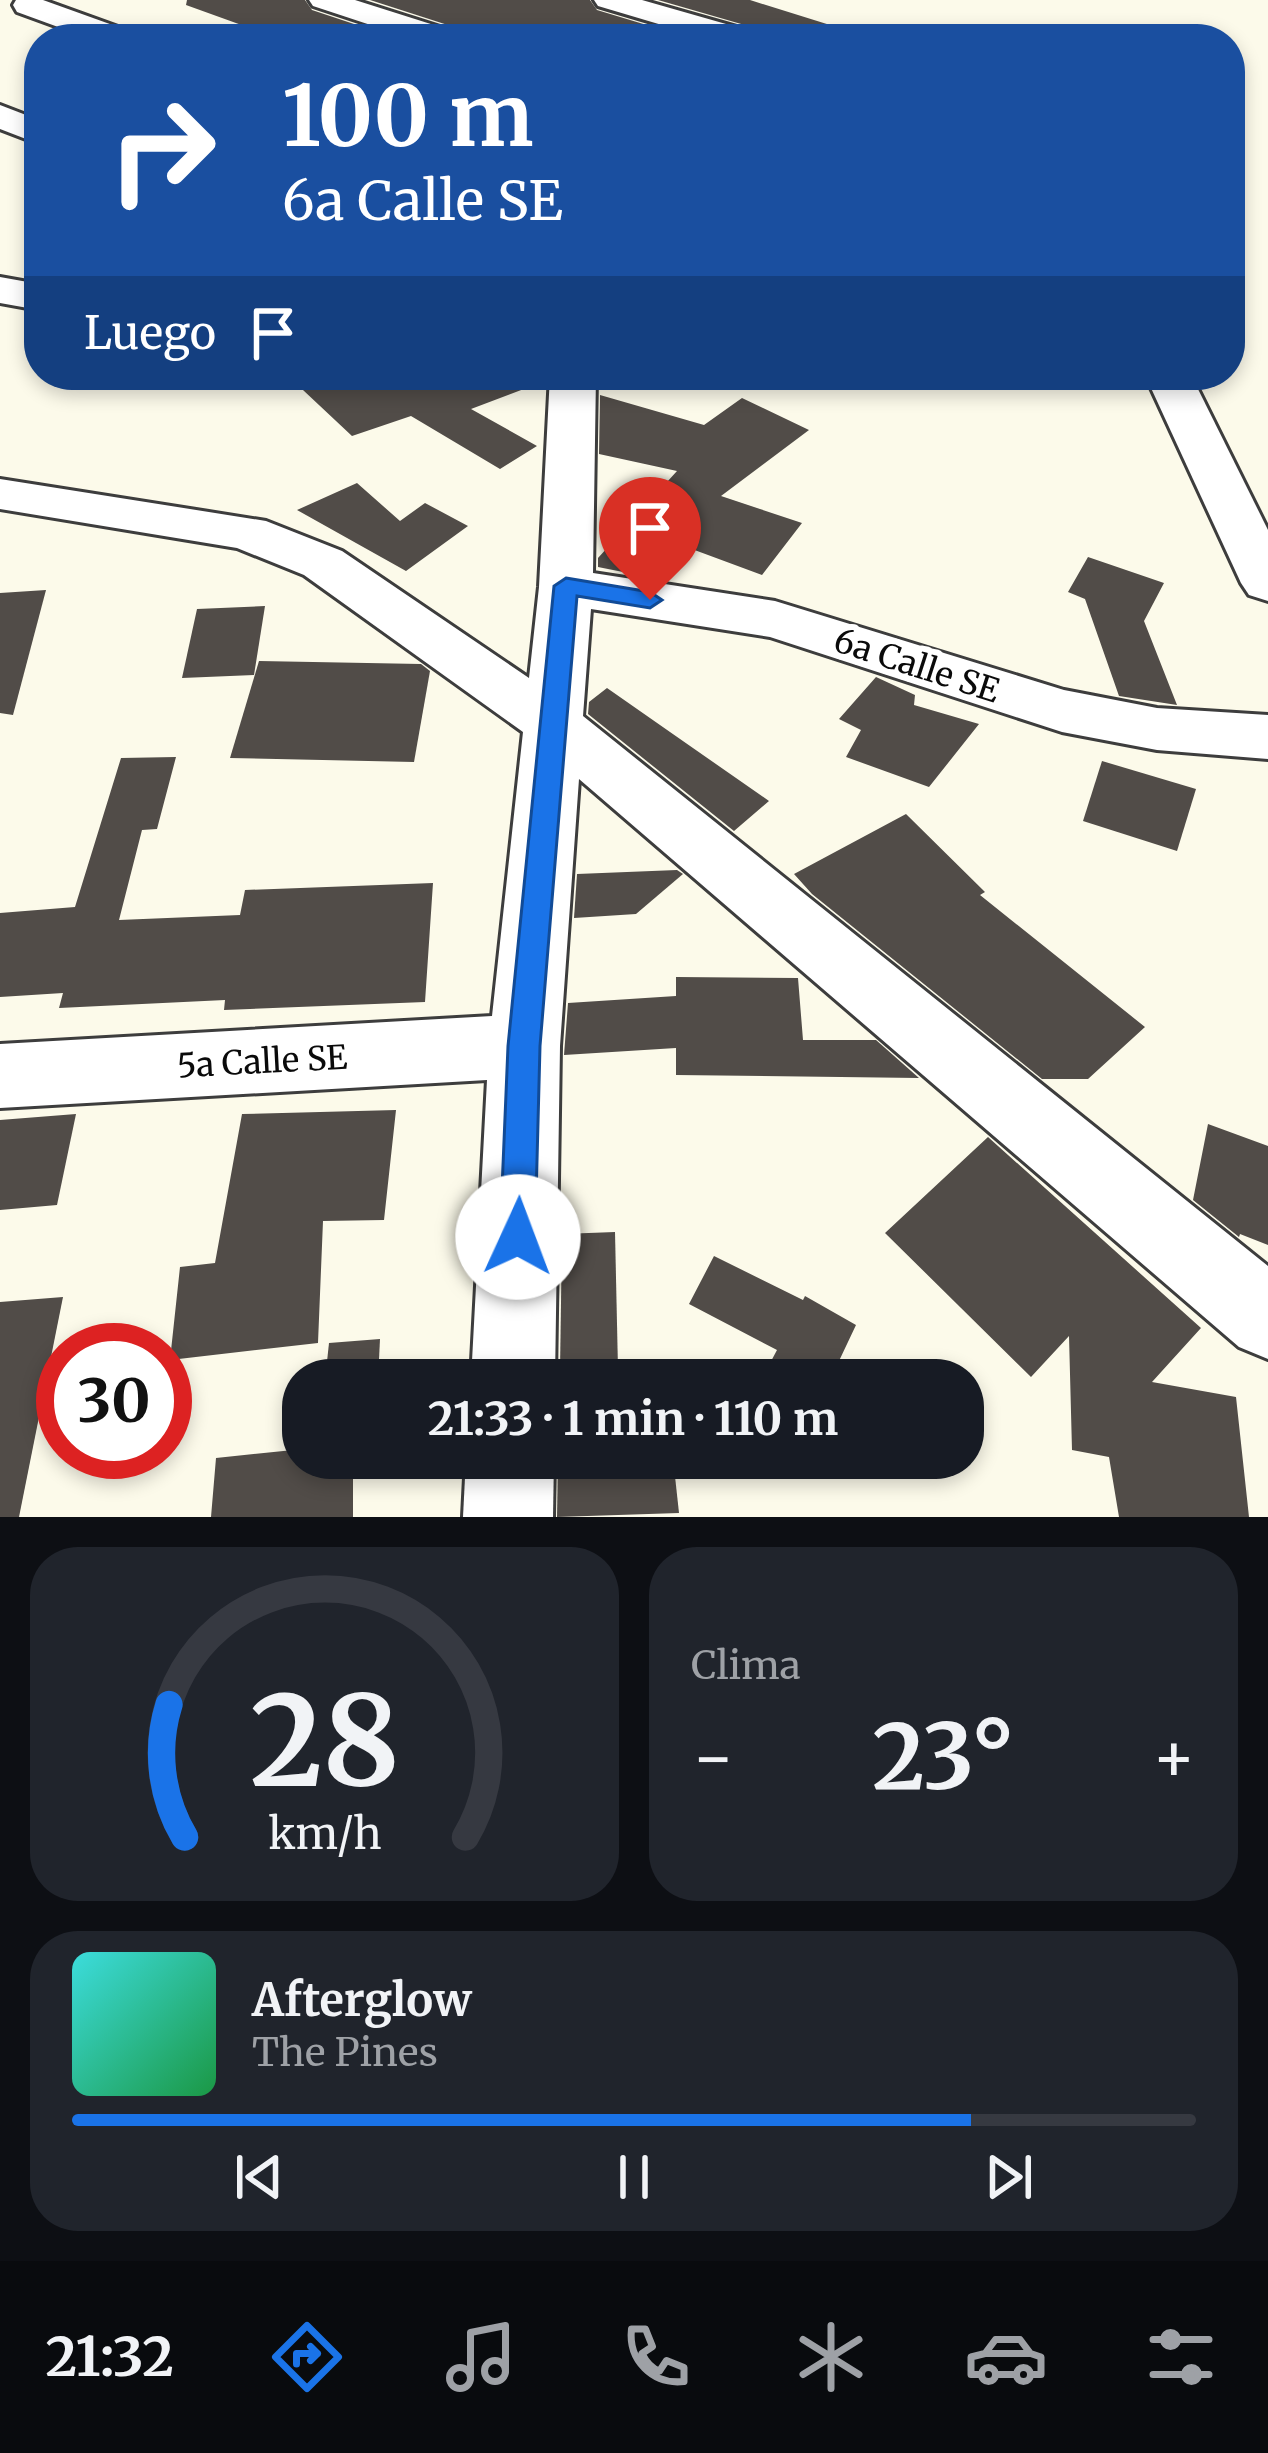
<!DOCTYPE html>
<html lang="es">
<meta charset="utf-8">
<style>
body{margin:0;font-family:Merriweather,serif;background:#20242c;color:#f1f3f6;height:100vh;display:flex;flex-direction:column;font-size:45px;white-space:nowrap}
*{box-sizing:border-box;margin:0}
p{font-size:39px;color:#9ea1a6}
.icon{flex:none;width:66px;height:66px;fill:none;stroke:currentColor;stroke-width:2;stroke-linecap:round;stroke-linejoin:round}
.map{position:relative;height:1517px;overflow:hidden}
.panel{display:flex;flex-direction:column;gap:30px;padding:30px;background:#0d0f14;flex:1}
.panel>*{flex:none}
.guide{position:absolute;left:24px;top:24px;width:1221px;height:366px;border-radius:48px;box-shadow:0 6px 18px #0003;background:#1a4fa0;color:#fff;overflow:hidden}
.speed{position:absolute;left:36px;top:1323px;display:flex;gap:24px;font-size:60px;font-weight:700;text-align:center}
.speed>*{display:grid;place-content:center;width:156px;height:156px;border-radius:50%;background:#171b24;box-shadow:0 6px 18px #0003;line-height:1}
.speed .limit{border:18px solid #d22;background:#fff;color:#111}
.pin{position:absolute;display:grid;place-items:center;width:102px;height:102px;color:#fff;margin:-123px -51px;border-radius:50% 50% 50% 0;rotate:-45deg;box-shadow:0 0 12px #0007}
.pin .icon{rotate:45deg}
.me{position:absolute;width:132px;margin:-66px;rotate:2deg;stroke-linejoin:round;filter:drop-shadow(0 0 9px #0008)}
.turn{display:flex;align-items:center;gap:42px;height:252px;padding:0 60px;font-size:54px}
.turn .icon{width:156px;height:156px;stroke-width:2.5}
.turn b{display:block;font-size:84px;line-height:102px}
.then{display:flex;align-items:center;height:114px;padding:0 60px;background:#0003;gap:24px;font-size:45px}
.big{font-size:90px;font-weight:700;line-height:1.1}
.panel .tile{flex:1;display:flex;flex-direction:column;justify-content:center;gap:18px;min-width:0;padding:0 42px;border-radius:48px;background:#20242c}
.panel .dial{align-items:center;gap:0}
.dial svg{height:312px;overflow:visible;fill:none;stroke:#363941;stroke-width:7;stroke-linecap:round;text-anchor:middle}
.dial text{fill:#f1f3f6;stroke:none}
.song{display:flex;align-items:center;gap:36px}
.cover{width:144px;height:144px;border-radius:18px;background:linear-gradient(135deg,hsl(180 70% 55%),hsl(140 70% 35%))}
.played{height:12px;border-radius:6px;background:linear-gradient(90deg,#1a73e8 80%,#363941 80%)}
.keys{display:flex;justify-content:space-around;direction:ltr}
.heat{display:flex;justify-content:space-between;align-items:center;font-size:66px;direction:ltr}
.panel .tiles{flex:1;display:grid;gap:30px;grid-template-columns:1fr 1fr}
.tile:last-child{grid-column:span 2}
.trip{position:absolute;left:282px;top:1359px;width:702px;height:120px;border-radius:48px;background:#171b24;box-shadow:0 6px 18px #0003;font-weight:700;line-height:120px;text-align:center}
.dock{display:flex;height:192px;justify-content:space-around;align-items:center;background:#090b0e;color:#9ea1a6}
.dock .icon{width:84px;height:84px}
.dock .active{color:#1a73e8}
.dock b{font-size:54px;color:#f1f3f6}
.map>svg:first-child{display:block}
</style>
<div class="map">
<svg width="1268" height="1517" viewBox="0 0 1268 1517">
<rect width="100%" height="100%" fill="#fcfaea"/>
<g fill="#514c48">
<path d="M187,0H305L312,10L399,39H280L186,5Z"/>
<path d="M370,0H590L597,10L693,39H465L457,28Z"/>
<path d="M658,0H750L846,30L845,39H763L755,28Z"/>
<path d="M287,375H545V381L471,409L537,446L500,469L411,416L352,436Z"/>
<path d="M600,395L704,425L742,398L809,430L721,496L802,523L762,575L681,545L653,578L598,567V558L677,471L599,454Z"/>
<path d="M357,483L400,521L425,503L468,526L406,571L297,510Z"/>
<path d="M1088,557L1164,583L1144,621L1177,705L1119,696L1085,599L1068,592Z"/>
<path d="M46,590L13,715L0,713V593Z"/>
<path d="M265,606L254,675L182,678L197,609Z"/>
<path d="M259,661L421,664L430,671L414,762L230,758Z"/>
<path d="M876,677L915,695L914,705L979,724L929,787L846,757L861,730L839,719Z"/>
<path d="M607,688L670,732L769,801L734,831L588,714L589,702Z"/>
<path d="M176,757L157,829L142,830L119,920L240,915L245,890L433,883L425,1002L224,1010L225,1000L59,1008L63,993L0,997V913L75,907L121,758Z"/>
<path d="M1102,761L1196,789L1177,851L1083,821Z"/>
<path d="M906,814L985,892L980,895L1145,1027L1088,1079H1042L812,894L794,874Z"/>
<path d="M677,870L683,874L636,914L574,918L577,874Z"/>
<path d="M676,977L798,978L803,1040H876L919,1078L676,1075V1048L564,1055L568,1003L676,996Z"/>
<path d="M396,1110L384,1220L323,1221L318,1343L170,1360L180,1267L215,1263L242,1114Z"/>
<path d="M76,1114L57,1205L0,1210V1120Z"/>
<path d="M1208,1124L1268,1146V1245L1240,1234L1239,1237L1193,1200Z"/>
<path d="M988,1137L1201,1328L1152,1382L1236,1397L1249,1517H1119L1109,1457L1072,1450L1069,1336L1031,1377L885,1233Z"/>
<path d="M615,1232L618,1369L560,1371L562,1234Z"/>
<path d="M714,1256L803,1300L805,1296L856,1325L830,1380H761L777,1350L689,1304Z"/>
<path d="M63,1297L19,1517H0V1302Z"/>
<path d="M380,1339L378,1380H325L329,1343Z"/>
<path d="M303,1449V1458H353V1517H211L216,1458Z"/>
<path d="M558,1458H673L679,1513L557,1517Z"/>
</g>
<g fill="none" stroke-linecap="round" stroke-linejoin="round">
<g stroke="#3d3d3d" stroke-width="6">
<g id="minor">
<path d="M16,0H43L132,32L137,39H91L17,12L13,5Z"/>
<path d="M309,0H355L456,32L461,39H413L313,6Z"/>
<path d="M594,0H642L754,32L759,39H709L598,6Z"/>
<path d="M0,105L39,120V144L0,129Z"/>
<path d="M0,277L39,284V310L0,303Z"/>
<path d="M550,375H596L593,573L775,601L1064,690L1157,708L1268,715V759L1157,750L1062,732L770,637L591,609L583,716L1268,1266V1359L1239,1347L579,779L560,1046L555,1380H471L487,1080L0,1108V1044L492,1016L523,732L304,575L237,548L0,509V479L266,521L342,551L529,678L539,587Z"/>
<path d="M1145,375H1191L1268,530V601L1249,595L1241,583Z"/>
<path d="M466,1458H554L553,1517H463Z"/>
</g>
</g>
<use href="#minor" fill="#fff" fill-rule="evenodd"/>
</g>
<path fill="#1a73e8" stroke="#114b97" stroke-width="3" d="M566,578L650,592L662,600L650,608L577,596L540,1046L535,1237L530,1250L518,1255L505,1250L500,1237L508,1046L554,586Z"/>
<g text-anchor="middle" stroke-width="12" stroke-linejoin="round" paint-order="stroke">
<g font-size="33" fill="#0a0a0a" stroke="#fff">
<text transform="translate(917 665) rotate(18)" y="12">6a Calle SE</text>
<text transform="translate(262 1061) rotate(-3)" y="12">5a Calle SE</text>
</g>
</g>
</svg>
<div class="speed"><div class="limit">30</div></div>
<div class="pin" style="left:650px;top:600px;background:#d93025"><svg class="icon" aria-label="arrive" viewBox="0 0 24 24"><path d="M6 21V4h12l-3 4 3 4H6"/></svg></div>
<svg class="me" style="left:518px;top:1237px" viewBox="-20 -20 40 40"><circle r="19" fill="#fff"/><path d="M0-13L10 11 0 6-10 11z" fill="#1a73e8"/></svg>
<div class="trip">21:33 · 1 min · 110 m</div>
<div class="guide">
<div class="turn"><svg class="icon" aria-label="right" viewBox="0 0 24 24"><path d="M7 20v-9h11M14 6l5 5-5 5"/></svg><div><b>100 m</b>6a Calle SE</div></div>
<div class="then">Luego<svg class="icon" aria-label="arrive" viewBox="0 0 24 24"><path d="M6 21V4h12l-3 4 3 4H6"/></svg></div>
</div>
</div>
<section class="panel">
<div class="tiles">
<div class="tile dial"><svg viewBox="0 0 100 80">
<path d="M14 69A42 42 0 1 1 86 69"/>
<path d="M14 69A42 42 0 0 1 10 35" stroke="#1a73e8"/>
<text x="50" y="56" font-size="32" font-weight="700">28</text>
<text x="50" y="72" font-size="11">km/h</text>
</svg></div>
<div class="tile"><p>Clima</p>
<div class="heat"><a>−</a><b class="big">23°</b><a>+</a></div>
</div>
<div class="tile">
<div class="song"><i class="cover"></i><div><b>Afterglow</b><p>The Pines</p></div></div>
<div class="played"></div>
<div class="keys"><svg class="icon" aria-label="previous" viewBox="0 0 24 24"><path d="M18 5L8 12l10 7zM5 5v14"/></svg><svg class="icon" aria-label="pause" viewBox="0 0 24 24"><path d="M8 5v14M16 5v14"/></svg><svg class="icon" aria-label="next" viewBox="0 0 24 24"><path d="M6 5l10 7-10 7zM19 5v14"/></svg></div>
</div>
</div>
</section>
<nav class="dock">
<b>21:32</b>
<svg class="icon active" aria-label="directions" viewBox="0 0 24 24"><path d="M12 3l9 9-9 9-9-9zM9 14v-3h6M13 9l2 2-2 2"/></svg>
<svg class="icon" aria-label="music" viewBox="0 0 24 24"><path d="M9 18V5l10-2v13"/><circle cx="6" cy="18" r="3"/><circle cx="16" cy="16" r="3"/></svg>
<svg class="icon" aria-label="phone" viewBox="0 0 24 24"><path d="M5 4h4l2 5-3 2q2 4 5 5l2-3 5 2v4C11 20 4 13 5 4z"/></svg>
<svg class="icon" aria-label="climate" viewBox="0 0 24 24"><path d="M12 3v18M4 7l16 10M4 17L20 7"/></svg>
<svg class="icon" aria-label="car" viewBox="0 0 24 24"><path d="M5 17H2v-5l4-1 3-4h7l3 4 3 1v5h-3M9 17h6M6 11h13"/><circle cx="7" cy="17" r="2"/><circle cx="17" cy="17" r="2"/></svg>
<svg class="icon" aria-label="filters" viewBox="0 0 24 24"><path d="M4 7h16M4 17h16"/><circle cx="9" cy="7" r="2"/><circle cx="15" cy="17" r="2"/></svg>
</nav>
